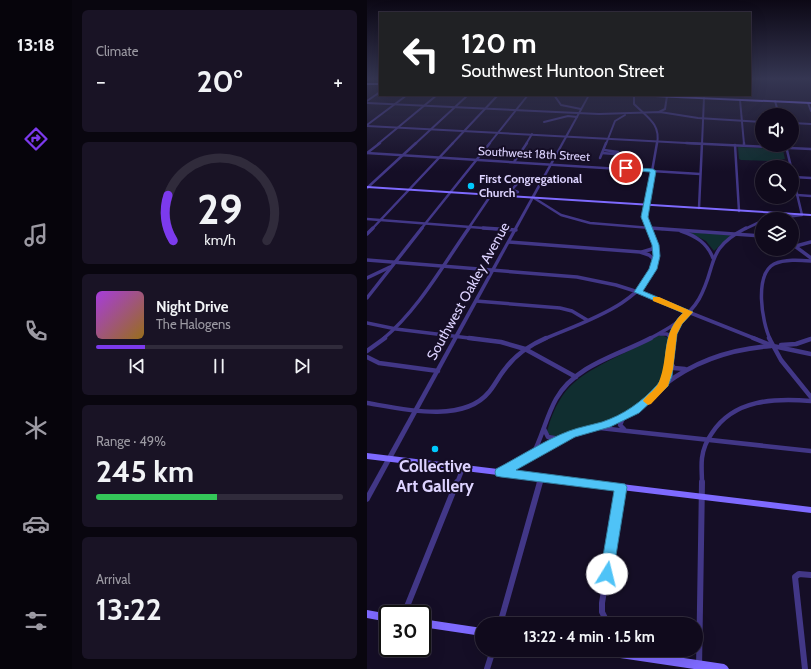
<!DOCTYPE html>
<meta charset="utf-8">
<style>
body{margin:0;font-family:Cabin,sans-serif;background:#191325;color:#f1f3f6;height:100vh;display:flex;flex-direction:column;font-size:15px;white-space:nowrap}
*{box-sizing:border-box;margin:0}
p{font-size:13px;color:#9c9aa3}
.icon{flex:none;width:22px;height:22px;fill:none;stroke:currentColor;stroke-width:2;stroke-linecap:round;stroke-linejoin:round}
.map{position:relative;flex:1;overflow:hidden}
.drawer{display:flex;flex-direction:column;gap:10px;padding:10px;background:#09060f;width:295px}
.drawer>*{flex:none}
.banner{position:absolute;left:12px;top:12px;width:372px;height:84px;border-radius:0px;box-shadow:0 4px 16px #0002,0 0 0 1px #302b3b;background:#202124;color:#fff;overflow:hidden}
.tools{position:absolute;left:388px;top:108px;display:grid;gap:8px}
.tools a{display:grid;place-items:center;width:44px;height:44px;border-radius:50%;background:#100a1c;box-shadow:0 4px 16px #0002,0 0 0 1px #302b3b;font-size:20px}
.speed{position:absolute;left:12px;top:605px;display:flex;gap:8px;font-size:20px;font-weight:700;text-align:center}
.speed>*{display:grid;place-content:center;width:52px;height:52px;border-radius:50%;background:#100a1c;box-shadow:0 4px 16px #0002,0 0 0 1px #302b3b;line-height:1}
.speed .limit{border:2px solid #111;border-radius:6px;background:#fff;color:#111}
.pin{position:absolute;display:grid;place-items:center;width:34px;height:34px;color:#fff;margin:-17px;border:2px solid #fff;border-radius:50%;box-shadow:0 1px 4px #0007}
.me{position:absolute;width:44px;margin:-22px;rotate:9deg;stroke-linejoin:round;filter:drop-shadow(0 0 3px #0008)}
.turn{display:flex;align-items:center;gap:14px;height:84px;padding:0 16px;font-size:18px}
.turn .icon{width:52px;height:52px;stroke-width:2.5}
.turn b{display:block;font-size:28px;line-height:34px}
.big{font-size:30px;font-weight:700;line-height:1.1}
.drawer .tile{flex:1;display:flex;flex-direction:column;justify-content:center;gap:6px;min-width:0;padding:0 14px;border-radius:6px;background:#191325}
.drawer .dial{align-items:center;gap:0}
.dial svg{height:104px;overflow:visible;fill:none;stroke:#302b3b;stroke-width:7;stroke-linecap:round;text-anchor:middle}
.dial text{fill:#f1f3f6;stroke:none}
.song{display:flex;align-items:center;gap:12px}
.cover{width:48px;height:48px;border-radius:6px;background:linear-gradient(135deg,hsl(280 70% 55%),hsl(40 70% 35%))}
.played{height:4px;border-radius:2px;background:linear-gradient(90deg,#7c3aed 20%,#302b3b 20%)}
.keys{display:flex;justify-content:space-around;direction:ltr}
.heat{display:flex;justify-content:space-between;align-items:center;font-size:22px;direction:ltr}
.charge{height:6px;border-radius:3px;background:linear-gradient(90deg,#34c759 49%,#302b3b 0)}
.trip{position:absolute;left:108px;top:617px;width:228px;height:40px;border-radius:20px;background:#100a1c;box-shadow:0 4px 16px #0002,0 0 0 1px #302b3b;font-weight:700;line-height:40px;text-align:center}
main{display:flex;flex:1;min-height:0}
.menu{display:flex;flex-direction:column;width:72px;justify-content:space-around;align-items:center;background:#06040b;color:#9c9aa3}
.menu .icon{width:28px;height:28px}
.menu .current{color:#7c3aed}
.menu b{font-size:18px;color:#f1f3f6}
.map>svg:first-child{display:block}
</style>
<main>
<nav class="menu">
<b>13:18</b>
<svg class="icon current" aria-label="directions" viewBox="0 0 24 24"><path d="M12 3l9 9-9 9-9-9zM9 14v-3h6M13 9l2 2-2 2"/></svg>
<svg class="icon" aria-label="music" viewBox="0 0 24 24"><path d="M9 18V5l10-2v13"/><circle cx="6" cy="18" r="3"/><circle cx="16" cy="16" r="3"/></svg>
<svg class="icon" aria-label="phone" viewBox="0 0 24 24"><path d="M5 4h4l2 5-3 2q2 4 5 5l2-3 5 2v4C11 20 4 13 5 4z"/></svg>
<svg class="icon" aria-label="climate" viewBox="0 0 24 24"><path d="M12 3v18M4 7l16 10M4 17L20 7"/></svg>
<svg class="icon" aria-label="car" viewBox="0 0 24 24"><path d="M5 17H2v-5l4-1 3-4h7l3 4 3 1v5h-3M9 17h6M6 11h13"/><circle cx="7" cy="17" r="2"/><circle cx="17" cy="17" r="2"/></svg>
<svg class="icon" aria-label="filters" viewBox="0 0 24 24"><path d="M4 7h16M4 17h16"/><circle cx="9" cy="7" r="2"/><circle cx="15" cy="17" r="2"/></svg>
</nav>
<section class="drawer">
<div class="tile"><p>Climate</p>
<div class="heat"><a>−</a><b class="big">20°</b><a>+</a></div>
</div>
<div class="tile dial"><svg viewBox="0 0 100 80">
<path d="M14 69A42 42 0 1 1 86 69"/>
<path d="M14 69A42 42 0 0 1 10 34" stroke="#7c3aed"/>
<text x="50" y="56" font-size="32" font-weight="700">29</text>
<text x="50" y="72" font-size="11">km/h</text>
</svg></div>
<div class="tile">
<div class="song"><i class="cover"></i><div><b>Night Drive</b><p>The Halogens</p></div></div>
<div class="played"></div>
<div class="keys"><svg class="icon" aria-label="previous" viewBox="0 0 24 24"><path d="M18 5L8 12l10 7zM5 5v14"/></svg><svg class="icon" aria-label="pause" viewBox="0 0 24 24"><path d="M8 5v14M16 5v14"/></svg><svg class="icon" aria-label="next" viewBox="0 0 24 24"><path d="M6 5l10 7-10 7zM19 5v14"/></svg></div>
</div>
<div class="tile"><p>Range · 49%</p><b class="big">245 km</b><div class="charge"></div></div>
<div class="tile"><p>Arrival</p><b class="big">13:22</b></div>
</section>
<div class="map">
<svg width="444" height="669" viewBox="0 0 444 669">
<rect width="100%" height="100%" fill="#150e26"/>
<g fill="#102e30">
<path d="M371,147L414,149L416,150L418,159L404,161L374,160L372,159Z"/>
<path d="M321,232L364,235L347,251L339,241Z"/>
<path d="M294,335L302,338C304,398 263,415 213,429C203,431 192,441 182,434L180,431C194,383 214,375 255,354C268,348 281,339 294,335Z"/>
</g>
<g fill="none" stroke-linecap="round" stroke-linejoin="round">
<g stroke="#423787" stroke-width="2">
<path d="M0,80L4,78"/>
<path d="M187,95L194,105L214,109"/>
<path d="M267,95V104C280,117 294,124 290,144"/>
<path d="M373,100L377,144"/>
<path d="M0,101L13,92"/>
<path d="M408,101L412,115"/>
<path d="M0,103L232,114L293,112L331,118L395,122"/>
<path d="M441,103L444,111"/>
<path d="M292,112L298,109L300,96"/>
<path d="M177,122L201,116L210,117"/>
<path d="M425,123L444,124"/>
<path d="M0,125L40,95"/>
<path d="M0,126L338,144"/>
<path d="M11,144L70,95"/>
<path d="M48,144L101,95"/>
<path d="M85,144L131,95"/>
<path d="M122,144L161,95"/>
<path d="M159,144L165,134"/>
<path d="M239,144L248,121L258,115"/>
<path d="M335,144L337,98"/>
</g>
<g stroke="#423787" stroke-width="2.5">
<path d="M319,143L444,149"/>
<path d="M377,143V145"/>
<path d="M368,145L372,211"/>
<path d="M419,146L424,167"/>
<path d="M0,153L333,174"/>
<path d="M0,153L13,143"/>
<path d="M235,153L248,154L251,152L237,150"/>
<path d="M233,158L239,143"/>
<path d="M147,162L160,143"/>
<path d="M426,177L444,178"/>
<path d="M0,188L49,143"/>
<path d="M146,190L151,192L146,193L144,191C156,175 157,178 176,179"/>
<path d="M430,195L444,196"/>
<path d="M167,198L194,215L223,223L296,229"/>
<path d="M332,208L335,143"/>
<path d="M0,219L129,229"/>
<path d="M403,219L435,215L425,173"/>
<path d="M5,229L86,143"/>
<path d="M54,229L123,143"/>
<path d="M101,229L124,195"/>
<path d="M282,229L277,217L290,143"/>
<path d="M378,229L395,221"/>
</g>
<g stroke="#423787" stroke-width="3.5">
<path d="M116,228L149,230"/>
<path d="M283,228L395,236"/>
<path d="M314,231C329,236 340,243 346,258"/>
<path d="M0,234L6,228"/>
<path d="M142,242L273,252L282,255L289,261"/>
<path d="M425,244L444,258"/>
<path d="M429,246L444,242"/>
<path d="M275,252L285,249L288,245"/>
<path d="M0,260L210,277L249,285L271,292L389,339"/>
<path d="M0,278L23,267"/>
<path d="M0,298L55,228"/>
<path d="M109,301L193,308L205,311L220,320"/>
<path d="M0,323L29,329L110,339"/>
<path d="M293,334H300L304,338"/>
<path d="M16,339C52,309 76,265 102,228"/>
<path d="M177,339C213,323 283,303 289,257C290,247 285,237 281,228"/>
<path d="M282,339C301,329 321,318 332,299C351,265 337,250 379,228"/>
<path d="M305,339L310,323"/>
<path d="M403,339C395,322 387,275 407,264C418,259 432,260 444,261"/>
</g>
<g stroke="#423787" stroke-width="4.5">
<path d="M102,338L134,342L158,349L209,377"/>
<path d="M386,338L406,346L444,354"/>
<path d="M402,338L414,360L444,397"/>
<path d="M414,345L429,344L444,339"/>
<path d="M0,351L18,338"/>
<path d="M0,357L12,363L71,371"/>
<path d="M303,362L307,368L318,369"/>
<path d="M297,385C329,360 364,349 404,346"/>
<path d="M0,403C35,409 96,424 122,392C128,385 132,376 138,369C148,355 163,345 179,338"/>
<path d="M256,418L253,425L257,429"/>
<path d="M233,428L444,451"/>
<path d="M177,429L181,437L193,439"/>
<path d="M165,456C175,438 179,417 189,399C208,365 252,355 284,338"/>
<path d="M134,472L192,440L244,423L278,404L291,392L299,377L305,338"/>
<path d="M90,483L96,468"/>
<path d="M172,483L174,477"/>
<path d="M335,483C335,475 334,466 335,458C336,450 340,440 345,433C367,399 408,398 444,401"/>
</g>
<g stroke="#423787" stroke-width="6">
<path d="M37,614L90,482"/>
<path d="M133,624L173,482"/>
<path d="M241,624L235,612V603L254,487"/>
<path d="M120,669L126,650"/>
<path d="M332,669L335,482"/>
<path d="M438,669L428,577L432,574L444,575"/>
</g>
<path fill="#423787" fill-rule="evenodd" d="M221,95H223L2,501L0,502V493Z"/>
<g fill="#7e6aff" fill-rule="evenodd">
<rect x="0" y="83" width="13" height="2"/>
<path d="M265,95H284L444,102V104L266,96Z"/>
<path d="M0,186L444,214V216L0,188Z"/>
<path d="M0,453L444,507V513L0,459Z"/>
<path d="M0,610L22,614H21V622L0,618Z"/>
<path d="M55,619L115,628V636L55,627Z"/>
<path d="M228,650H263L357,664L360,666L362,669H327L233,655L230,653Z"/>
</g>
</g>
<linearGradient id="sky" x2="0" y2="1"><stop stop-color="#0c0815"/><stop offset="0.46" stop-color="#353652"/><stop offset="1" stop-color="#353652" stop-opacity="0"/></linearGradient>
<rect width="444" height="171" fill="url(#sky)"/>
<path fill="#4fc3f7" stroke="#337fa1" d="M257,167L286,169L289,171L281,217L292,245L293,256L290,269L276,291L326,312L315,324L310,334L305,376L301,386L272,413L243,427L208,437L149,470L258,484L260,487L246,574L244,578L240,580L235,578L233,574L247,491L134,477L129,476L128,472L129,469C152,457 178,440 202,431C213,427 224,425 235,422C256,415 275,402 290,385C305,369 290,337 316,313L267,292L282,269L286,256L285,245L274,217L283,172L259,170H257Z"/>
<path fill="#f59e0b" d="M286,297H292L326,312L315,324L310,334L306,369L301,386L284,404L281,405L276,401C280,394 289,390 292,382C302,357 294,333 316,313L286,301Z"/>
<g fill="#00c9fe" stroke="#150e26" stroke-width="1.5">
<circle cx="104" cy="186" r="4"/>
<circle cx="68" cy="449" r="4"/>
</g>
<g text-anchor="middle" stroke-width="4" stroke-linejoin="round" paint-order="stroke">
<g font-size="12" fill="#ddd3ff" stroke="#150e26">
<text transform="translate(167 154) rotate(3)" y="4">Southwest 18th Street</text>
</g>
<g font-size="12" font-weight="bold" fill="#ddd3ff" stroke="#150e26" text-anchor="start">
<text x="112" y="183">First Congregational<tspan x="112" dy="14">Church</tspan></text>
</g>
<g font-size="14" fill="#ddd3ff" stroke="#150e26">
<text transform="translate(101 291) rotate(-61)" y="5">Southwest Oakley Avenue</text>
</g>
<g font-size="17" font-weight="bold" fill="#ddd3ff" stroke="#150e26">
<text x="68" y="472">Collective<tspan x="68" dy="20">Art Gallery</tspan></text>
</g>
</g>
</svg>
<div class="tools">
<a><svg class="icon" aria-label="sound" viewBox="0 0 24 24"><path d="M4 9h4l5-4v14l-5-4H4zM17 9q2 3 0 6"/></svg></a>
<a><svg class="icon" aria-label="search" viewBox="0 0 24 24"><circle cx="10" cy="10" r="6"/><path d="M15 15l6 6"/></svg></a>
<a><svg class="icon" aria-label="layers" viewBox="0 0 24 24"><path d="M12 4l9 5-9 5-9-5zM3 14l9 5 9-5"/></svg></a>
</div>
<div class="speed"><div class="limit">30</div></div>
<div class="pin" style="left:259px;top:168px;background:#d93025"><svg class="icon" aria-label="arrive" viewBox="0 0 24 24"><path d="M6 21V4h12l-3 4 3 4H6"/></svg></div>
<svg class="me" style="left:240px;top:574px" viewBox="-20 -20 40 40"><circle r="19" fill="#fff"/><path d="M0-13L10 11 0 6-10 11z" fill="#4fc3f7"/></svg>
<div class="trip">13:22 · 4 min · 1.5 km</div>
<div class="banner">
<div class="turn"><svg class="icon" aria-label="left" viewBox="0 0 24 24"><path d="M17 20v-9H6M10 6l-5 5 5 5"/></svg><div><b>120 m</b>Southwest Huntoon Street</div></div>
</div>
</div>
</main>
